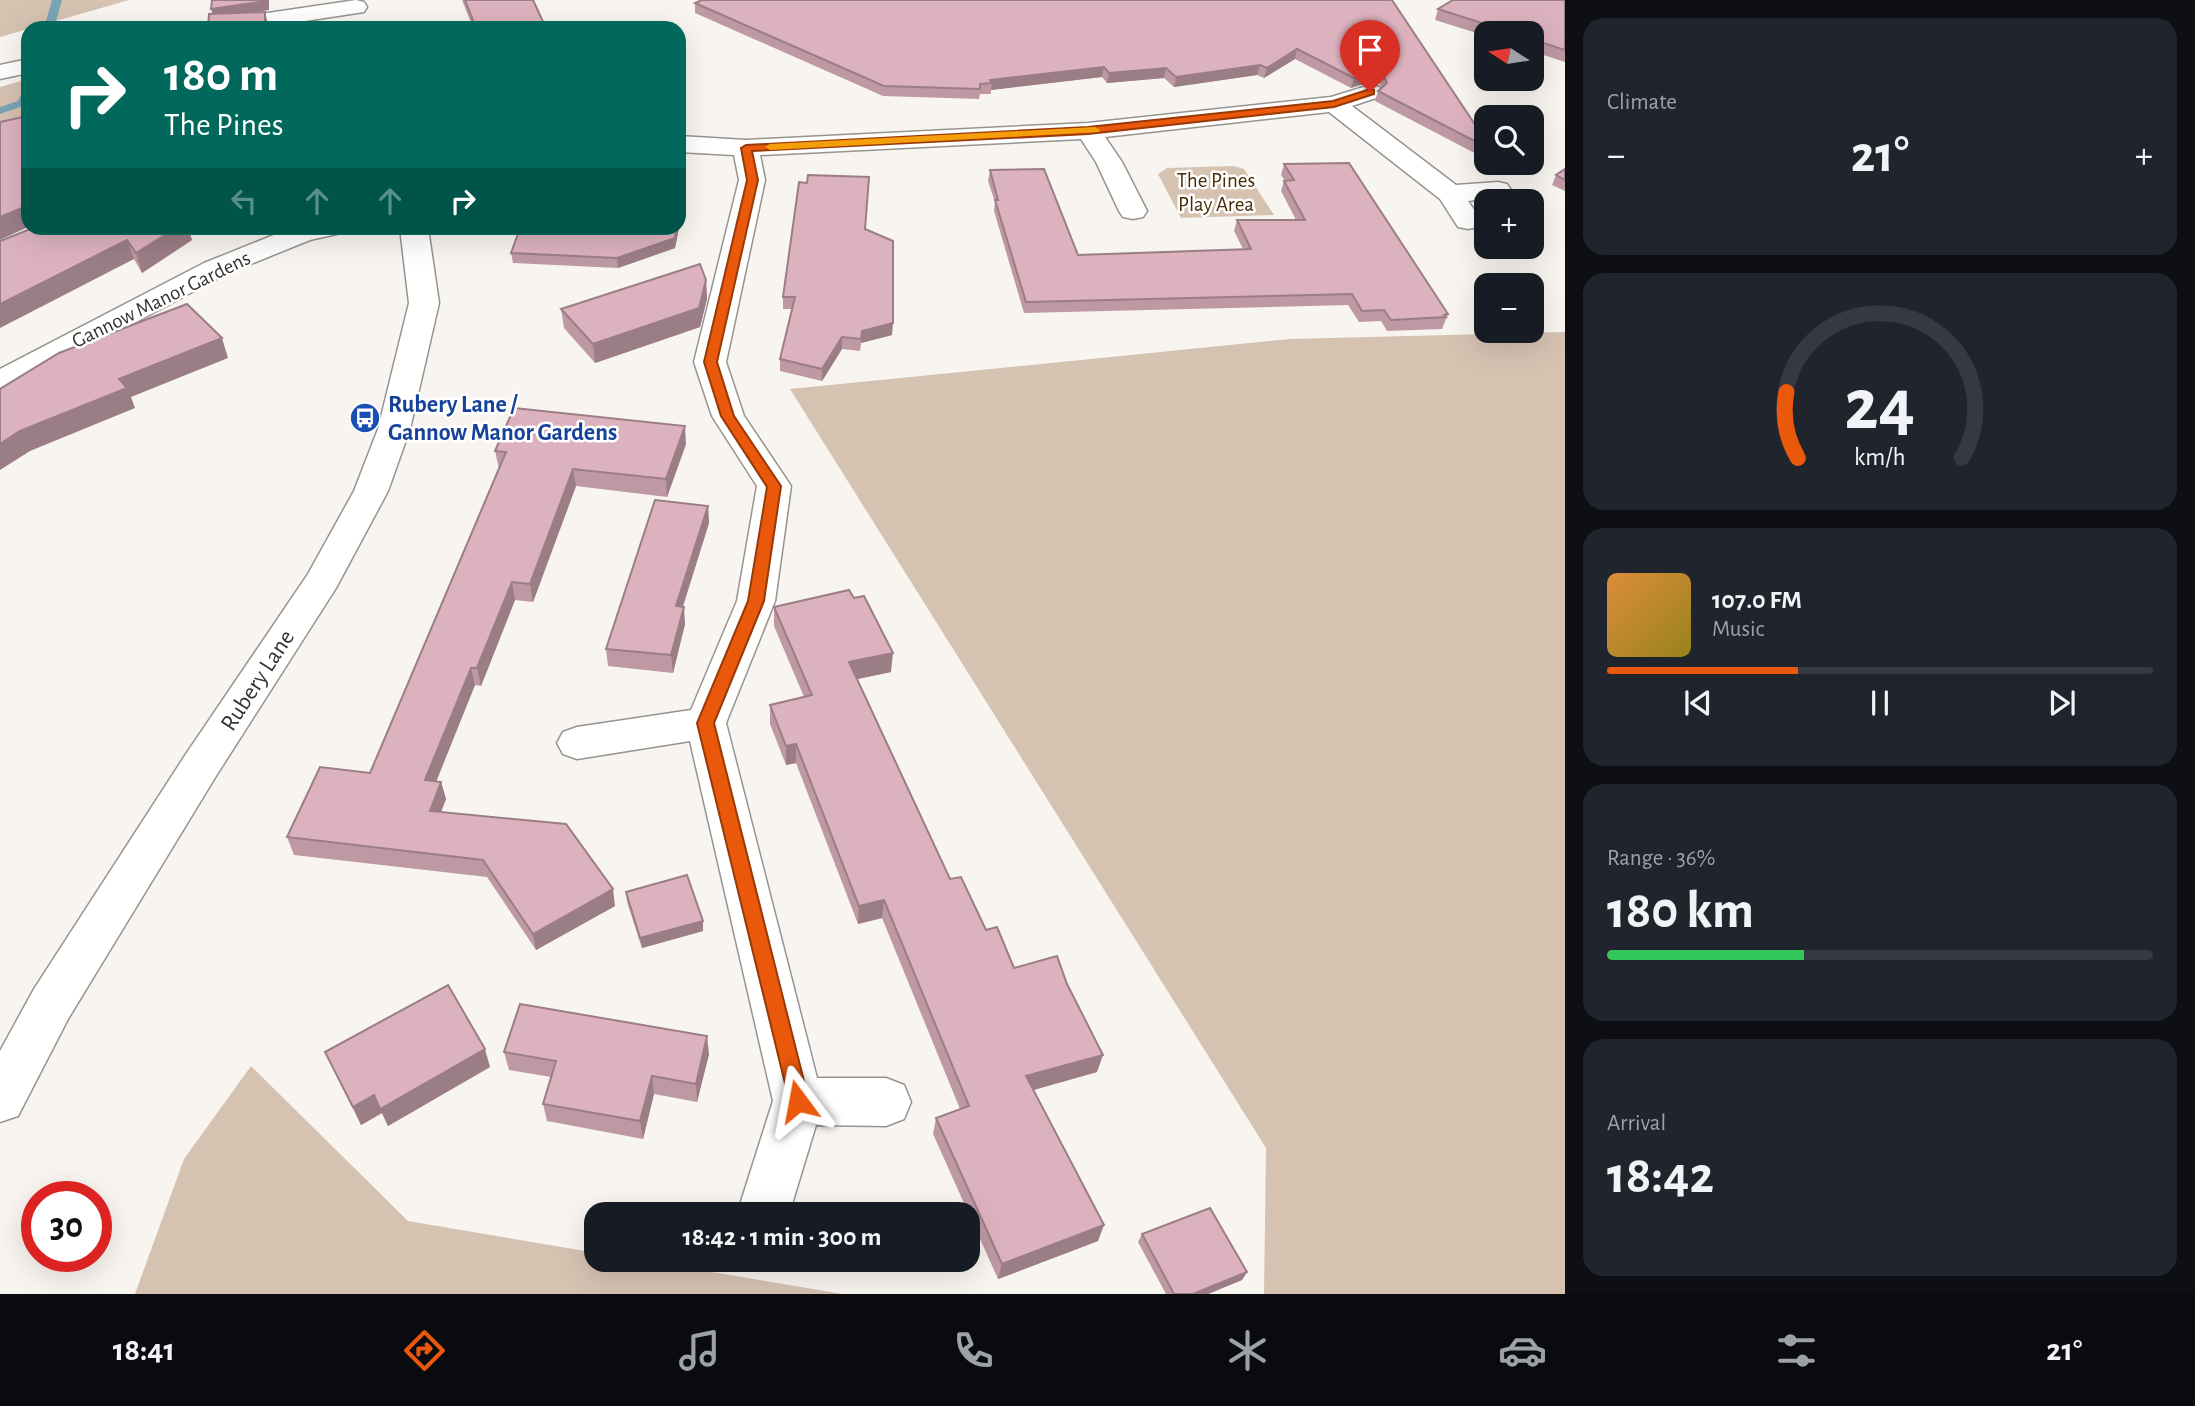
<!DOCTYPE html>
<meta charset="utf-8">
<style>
body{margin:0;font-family:"Alegreya Sans",sans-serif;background:#20242c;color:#f1f3f6;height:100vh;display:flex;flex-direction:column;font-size:26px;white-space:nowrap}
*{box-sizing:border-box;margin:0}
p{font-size:23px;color:#9ea1a6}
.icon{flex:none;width:38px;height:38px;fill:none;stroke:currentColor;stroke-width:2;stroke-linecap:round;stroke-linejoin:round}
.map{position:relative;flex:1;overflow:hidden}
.drawer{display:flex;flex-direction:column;gap:18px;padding:18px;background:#0d0f14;width:630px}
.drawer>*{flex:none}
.hud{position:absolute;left:21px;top:21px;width:665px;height:214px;border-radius:21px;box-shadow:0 7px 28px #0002;background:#00695c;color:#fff;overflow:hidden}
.needle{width:46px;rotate:282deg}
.fabs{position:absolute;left:1474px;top:21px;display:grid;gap:14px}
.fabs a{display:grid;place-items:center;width:70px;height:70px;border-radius:14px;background:#171b24;box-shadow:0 7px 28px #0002;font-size:35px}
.speed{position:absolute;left:21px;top:1181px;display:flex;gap:14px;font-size:35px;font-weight:700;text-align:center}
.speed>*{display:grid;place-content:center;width:91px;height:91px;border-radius:50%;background:#171b24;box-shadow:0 7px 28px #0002;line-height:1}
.speed .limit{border:10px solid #d22;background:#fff;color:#111}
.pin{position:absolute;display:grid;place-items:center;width:60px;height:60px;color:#fff;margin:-72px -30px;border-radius:50% 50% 50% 0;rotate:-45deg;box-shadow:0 0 7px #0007}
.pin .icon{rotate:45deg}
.me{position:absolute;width:77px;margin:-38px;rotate:347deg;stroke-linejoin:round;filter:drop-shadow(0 0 5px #0008)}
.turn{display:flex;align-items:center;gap:24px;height:147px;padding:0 28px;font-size:32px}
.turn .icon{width:91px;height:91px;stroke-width:2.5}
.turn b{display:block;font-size:49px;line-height:60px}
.lanes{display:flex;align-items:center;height:66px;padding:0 28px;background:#0003;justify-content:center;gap:35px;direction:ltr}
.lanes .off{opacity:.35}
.big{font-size:52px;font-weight:600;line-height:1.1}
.drawer .card{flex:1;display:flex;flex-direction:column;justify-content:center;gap:10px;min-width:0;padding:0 24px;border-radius:21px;background:#20242c}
.drawer .dial{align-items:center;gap:0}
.dial svg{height:182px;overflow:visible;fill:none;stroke:#363941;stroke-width:7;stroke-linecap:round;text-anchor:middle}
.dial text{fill:#f1f3f6;stroke:none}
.song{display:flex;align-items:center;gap:21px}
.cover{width:84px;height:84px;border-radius:10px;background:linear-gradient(135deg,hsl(30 70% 55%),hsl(50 70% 35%))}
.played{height:7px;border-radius:4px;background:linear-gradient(90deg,#ea580c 35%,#363941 35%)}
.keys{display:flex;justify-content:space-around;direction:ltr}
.heat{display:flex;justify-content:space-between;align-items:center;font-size:38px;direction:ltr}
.charge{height:10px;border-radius:5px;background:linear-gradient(90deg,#34c759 36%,#363941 0)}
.trip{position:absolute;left:584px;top:1202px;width:396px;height:70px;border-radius:21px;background:#171b24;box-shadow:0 7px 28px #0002;font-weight:600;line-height:70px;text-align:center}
.menu{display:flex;height:112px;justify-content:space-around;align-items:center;background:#090b0e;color:#9ea1a6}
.menu .icon{width:49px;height:49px}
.menu .current{color:#ea580c}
.menu b{font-size:32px;color:#f1f3f6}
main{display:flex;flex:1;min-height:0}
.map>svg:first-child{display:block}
</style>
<main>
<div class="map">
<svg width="1565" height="1294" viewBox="0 0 1565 1294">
<rect width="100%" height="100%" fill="#f8f5f1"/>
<g fill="#d6c2b1">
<path d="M0,0H129L0,37Z"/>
<path d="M28,79V121L0,129V87Z"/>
<path d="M1234,166L1244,169L1274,215L1181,218L1158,174L1167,168Z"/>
<path d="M1565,332V1294H1264L1266,1148L790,389L1290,339Z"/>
<path d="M251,1066L408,1221L597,1253V1260H640L843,1294H135L184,1159Z"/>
</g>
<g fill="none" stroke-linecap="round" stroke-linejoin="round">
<g fill="#7aa4b6" fill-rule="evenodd">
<path d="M52,0H62L54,28H44Z"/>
<path d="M28,88L26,105L0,114V107L18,101L24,89Z"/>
</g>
<g stroke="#979390" stroke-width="3">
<g id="minor">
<path d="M1370,85L1379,87L1382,92L1379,97L1352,106L1456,185L1498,182L1507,184L1511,190L1507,196L1468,201L1482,221L1478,227L1468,229L1458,227L1440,199L1329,112L1105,137L1122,162L1147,211L1143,217L1133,219L1123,217L1119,211L1096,162L1081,139L760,155L765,180L726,362L744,416L791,486L775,601L726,723L817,1078H886L904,1085L911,1102L904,1119L886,1126L816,1125L789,1214H737L773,1101L690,741L577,759L563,754L557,743L563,732L577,727L691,710L737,601L757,486L712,416L694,362L739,180L734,155L679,152V136L746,140L1088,123L1331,97Z"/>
<path d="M291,228H341L337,234L310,240L224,275L11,389L0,392V369L204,263Z"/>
</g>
</g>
<g stroke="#979390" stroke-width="3">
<g id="tertiary">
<path d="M356,0L364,2L367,7L364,12L259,28H202L205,23L213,21Z"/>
<path d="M28,59V73L0,79V65Z"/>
<path d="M400,228H428L439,303L410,429L388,491L336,588L216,776L68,1019L18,1116L0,1122V1051L34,989L186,754L308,574L354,491L378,429L409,303Z"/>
</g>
</g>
<use href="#minor" fill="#fff" fill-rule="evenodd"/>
<use href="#tertiary" fill="#fff" fill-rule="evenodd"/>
</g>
<g fill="#be99a4">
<path d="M462,0H533L546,28H473Z"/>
<path d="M1392,0L1486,141V159L1375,101L1378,91L1381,88L1380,84L1369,82L1351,88L1295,59L1264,78L1257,75L1174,87L1164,78L1107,83L1102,77L991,90V94H980L979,99L883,96L695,13V3Z"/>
<path d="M1565,0V62L1531,51V33H1486V36L1435,20L1438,9Z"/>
<path d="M1284,164L1448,314L1442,329L1387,331L1381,321L1359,322L1348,305L1024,313L994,211L995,202L988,181L990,170L1078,255L1243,249L1234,231L1237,220H1296L1281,191L1284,181H1285L1281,175Z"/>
<path d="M1565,169V191L1552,185L1556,175Z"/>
<path d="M33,228H188L192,240L142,273L134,259Z"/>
<path d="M520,228H679L675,248L618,268L513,263L511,253Z"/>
<path d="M866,229L892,335L861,343L860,351L842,349L822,381L780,371V359L792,309H783V297Z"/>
<path d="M706,280L707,299L700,327L595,363L564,328L561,309Z"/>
<path d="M686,444L667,497L576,486L533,602L515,600L481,686L475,685L436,781L441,782L446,799L441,812L615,906L536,950L487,877L294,855L287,837L370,773L499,469L495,451Z"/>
<path d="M708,506L709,523L683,607L685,624L673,673L608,666L606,649Z"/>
<path d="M774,607L891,672L857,679L950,879L986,930L1014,968L1097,1072L1034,1090L1098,1241L998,1279L933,1134L936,1118L960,1109L882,918L858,924L796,763L786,765L770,724V705L804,697L774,626Z"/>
<path d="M626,892L703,931L642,948L627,902Z"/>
<path d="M325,1052L490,1067L388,1126L382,1113L361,1125Z"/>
<path d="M504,1052L709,1054L697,1102L654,1094L643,1139L547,1121L543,1104L551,1077L509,1070Z"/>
<path d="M1142,1234L1247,1272L1242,1280L1208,1294H1166L1138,1242Z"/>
</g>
<g fill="#9b7d86">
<path d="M269,0V10L214,18L211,9Z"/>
<path d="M265,12L269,28H265Z"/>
<path d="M1297,49L1295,59L1264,78L1267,68Z"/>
<path d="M1260,65L1257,75L1174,87L1176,77Z"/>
<path d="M1104,67L1102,77L991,90L992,83L990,80Z"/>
<path d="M1166,68L1164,78L1107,83L1109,73Z"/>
<path d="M1372,72L1369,82L1351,88L1354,78Z"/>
<path d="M682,198V207L679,226V213Z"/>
<path d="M24,207L28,216V227L0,240V217Z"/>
<path d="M176,228H188L192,240L142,273L136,253Z"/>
<path d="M676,228H679L675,248L618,268L617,258Z"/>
<path d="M127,240L134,259L0,328V304Z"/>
<path d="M706,280L707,299L700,327L595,363L593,344Z"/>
<path d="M893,323L892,335L861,343L860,351L862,331Z"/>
<path d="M842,337V349L822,381V369Z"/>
<path d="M222,338L228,358L131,397L135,408L30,451L0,470V444L20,431L119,379Z"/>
<path d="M685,426L686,444L667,497L666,479Z"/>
<path d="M573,469L576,486L533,602L530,584Z"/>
<path d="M708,506L709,523L677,624L676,606Z"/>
<path d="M512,582L515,600L481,686L477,668Z"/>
<path d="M684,607L685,624L673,673L671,655Z"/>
<path d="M893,653L891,672L848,681L849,662Z"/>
<path d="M471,668L475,685L430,797L425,780Z"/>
<path d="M796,744V763L786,765V746Z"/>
<path d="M441,782L446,799L435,828L430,811Z"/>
<path d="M613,889L615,906L536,950L533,934Z"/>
<path d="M884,900L882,918L858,924L859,906Z"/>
<path d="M703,921V931L642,948L640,938Z"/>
<path d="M707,1036L709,1054L697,1102L696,1084Z"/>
<path d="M485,1049L490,1067L388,1126L382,1113L361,1125L353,1107L374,1095Z"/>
<path d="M1103,1055L1097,1072L1022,1093L1026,1076Z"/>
<path d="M652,1076L654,1094L643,1139L640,1121Z"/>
<path d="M1104,1225L1098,1241L998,1279L1002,1264Z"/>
<path d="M1247,1272L1242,1280L1208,1294H1193Z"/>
</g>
<g fill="#ddb2bf" stroke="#9b7d86" stroke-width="2">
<path d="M212,0H267V1L211,9Z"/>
<path d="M465,0H533L546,28H476Z"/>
<path d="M702,0H1392L1486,141V147L1378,91L1387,83L1383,74L1372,72L1354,78L1297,49L1267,68L1260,65L1176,77L1166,68L1109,73L1104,67L990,80L992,83L980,84V89L884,86L695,3Z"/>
<path d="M1453,0H1565V50L1531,39V33H1513L1438,9Z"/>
<path d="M265,12V28H208L209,14Z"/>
<path d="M27,116L28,207H24L0,217V122Z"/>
<path d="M1349,163L1448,314L1444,315L1446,317L1391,320L1384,310L1362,311L1352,294L1026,302L995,200H998L990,170L1044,169L1078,255L1251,249L1237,220H1305L1284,181L1294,180L1284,164Z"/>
<path d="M1565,169V180L1556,175Z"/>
<path d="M808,175L869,177L865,229L893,241V323L862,331L861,339L842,337L822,369L780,359L795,297H783L799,182L807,183Z"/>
<path d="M679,197L682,198L679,213Z"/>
<path d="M33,228H176L136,253L127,240L0,304V241Z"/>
<path d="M520,228H676L675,238L617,258L511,253Z"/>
<path d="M700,264L706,280L699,308L593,344L561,309Z"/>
<path d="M187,304L222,338L119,379L127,388L20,431L0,444V389L59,353Z"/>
<path d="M514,408L685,426L666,479L573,469L530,584L512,582L477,668H471L425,780L441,782L430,811L566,824L613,889L533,934L483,860L287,837L320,767L370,773L506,452L495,451Z"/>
<path d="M655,500L708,506L676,606L684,607L671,655L606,649Z"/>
<path d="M849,590L854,598L864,596L893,653L849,662L950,879L961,877L986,930L997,927L1014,968L1057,956L1067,984L1103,1055L1026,1076L1104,1225L1002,1264L936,1118L969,1106L884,900L859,906L796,744L786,746L770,705L812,695L774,607Z"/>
<path d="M687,875L703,921L640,938L626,892Z"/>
<path d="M448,985L485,1049L380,1109L374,1095L353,1107L325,1052Z"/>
<path d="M520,1004L707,1036L696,1084L652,1076L640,1121L543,1104L556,1061L504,1052Z"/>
<path d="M1210,1208L1247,1272L1193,1294H1174L1142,1234Z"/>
</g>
<path fill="#ea580c" stroke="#983908" stroke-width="2" d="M1370,89L1374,90V94L1334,107L1088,134L752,151L758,180L717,362L734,416L781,486L764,601L714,723L809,1101L806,1108L798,1110L791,1108L697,723L748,601L767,487L721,416L704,362L747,180L741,148L746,145L1088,127L1333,101Z"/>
<path fill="#f59e0b" d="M1095,127L1100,130L1099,132L770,150L765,147L770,144Z"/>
<defs>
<g id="bus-disc" transform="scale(1.575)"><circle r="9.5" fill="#1a4fb4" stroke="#fff"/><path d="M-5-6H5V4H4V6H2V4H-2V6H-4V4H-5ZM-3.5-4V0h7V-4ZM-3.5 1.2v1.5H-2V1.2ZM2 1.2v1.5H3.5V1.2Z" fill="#fff"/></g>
</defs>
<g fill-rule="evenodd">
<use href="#bus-disc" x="365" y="418"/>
</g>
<g text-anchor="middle" stroke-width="5" stroke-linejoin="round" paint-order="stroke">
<g font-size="21" fill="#4a2b07" stroke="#fff">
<text x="1216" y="187">The Pines<tspan x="1216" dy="24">Play Area</tspan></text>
</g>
<g font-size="21" fill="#343331" stroke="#fff">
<text transform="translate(161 299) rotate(-26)" y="7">Gannow Manor Gardens</text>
</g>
<g font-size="24" font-weight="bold" fill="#164399" stroke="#fff" text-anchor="start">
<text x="388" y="412">Rubery Lane /<tspan x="388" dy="28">Gannow Manor Gardens</tspan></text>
</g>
<g font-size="24" fill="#343331" stroke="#fff">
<text transform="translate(257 680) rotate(-57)" y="8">Rubery Lane</text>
</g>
</g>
</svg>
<div class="fabs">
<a><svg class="needle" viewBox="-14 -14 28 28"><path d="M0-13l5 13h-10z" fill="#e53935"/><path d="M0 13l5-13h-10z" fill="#9ea1a6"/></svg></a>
<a><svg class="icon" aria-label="search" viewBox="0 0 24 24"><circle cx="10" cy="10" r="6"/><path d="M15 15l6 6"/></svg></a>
<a>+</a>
<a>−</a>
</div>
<div class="speed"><div class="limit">30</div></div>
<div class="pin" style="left:1370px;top:92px;background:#d93025"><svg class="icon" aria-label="arrive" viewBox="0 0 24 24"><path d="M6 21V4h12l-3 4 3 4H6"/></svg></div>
<svg class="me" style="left:798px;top:1101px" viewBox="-20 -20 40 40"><path d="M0-17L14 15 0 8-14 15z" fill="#ea580c" stroke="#fff" stroke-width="4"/></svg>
<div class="trip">18:42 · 1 min · 300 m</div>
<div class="hud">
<div class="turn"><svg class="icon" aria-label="right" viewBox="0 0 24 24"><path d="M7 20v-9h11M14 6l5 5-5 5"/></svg><div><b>180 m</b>The Pines</div></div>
<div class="lanes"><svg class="icon off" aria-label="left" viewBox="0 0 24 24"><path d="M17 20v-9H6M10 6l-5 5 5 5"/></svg><svg class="icon off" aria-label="ahead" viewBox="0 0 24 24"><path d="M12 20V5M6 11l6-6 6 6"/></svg><svg class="icon off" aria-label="ahead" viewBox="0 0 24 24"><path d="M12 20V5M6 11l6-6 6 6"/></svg><svg class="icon" aria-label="right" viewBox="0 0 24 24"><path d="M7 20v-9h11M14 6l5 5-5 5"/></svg></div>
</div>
</div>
<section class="drawer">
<div class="card"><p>Climate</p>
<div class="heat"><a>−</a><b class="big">21°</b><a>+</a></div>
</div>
<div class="card dial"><svg viewBox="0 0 100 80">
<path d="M14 69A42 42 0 1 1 86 69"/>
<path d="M14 69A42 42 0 0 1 9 40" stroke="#ea580c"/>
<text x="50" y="56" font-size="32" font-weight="700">24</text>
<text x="50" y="72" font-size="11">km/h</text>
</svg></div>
<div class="card">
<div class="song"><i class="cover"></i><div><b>107.0 FM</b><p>Music</p></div></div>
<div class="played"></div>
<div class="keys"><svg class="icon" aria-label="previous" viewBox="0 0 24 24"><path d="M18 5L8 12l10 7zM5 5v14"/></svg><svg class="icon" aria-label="pause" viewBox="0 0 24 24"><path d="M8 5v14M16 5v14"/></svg><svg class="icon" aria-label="next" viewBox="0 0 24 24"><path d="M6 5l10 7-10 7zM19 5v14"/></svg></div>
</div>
<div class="card"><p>Range · 36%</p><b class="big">180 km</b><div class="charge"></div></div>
<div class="card"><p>Arrival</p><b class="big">18:42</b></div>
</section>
</main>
<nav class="menu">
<b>18:41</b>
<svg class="icon current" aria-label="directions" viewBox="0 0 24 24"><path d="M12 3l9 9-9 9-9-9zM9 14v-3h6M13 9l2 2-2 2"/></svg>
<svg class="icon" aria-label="music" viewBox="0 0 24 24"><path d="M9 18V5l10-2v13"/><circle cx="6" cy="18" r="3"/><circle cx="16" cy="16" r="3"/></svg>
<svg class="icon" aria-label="phone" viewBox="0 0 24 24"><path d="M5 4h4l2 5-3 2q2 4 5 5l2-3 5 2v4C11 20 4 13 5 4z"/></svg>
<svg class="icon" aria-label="climate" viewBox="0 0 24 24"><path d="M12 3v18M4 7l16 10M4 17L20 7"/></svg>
<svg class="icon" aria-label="car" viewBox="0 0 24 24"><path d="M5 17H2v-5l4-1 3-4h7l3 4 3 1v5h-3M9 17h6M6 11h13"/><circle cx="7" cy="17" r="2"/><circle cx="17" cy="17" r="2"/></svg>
<svg class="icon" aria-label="filters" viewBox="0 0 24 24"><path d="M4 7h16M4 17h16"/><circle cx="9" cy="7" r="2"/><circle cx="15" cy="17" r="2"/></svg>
<b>21°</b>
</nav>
